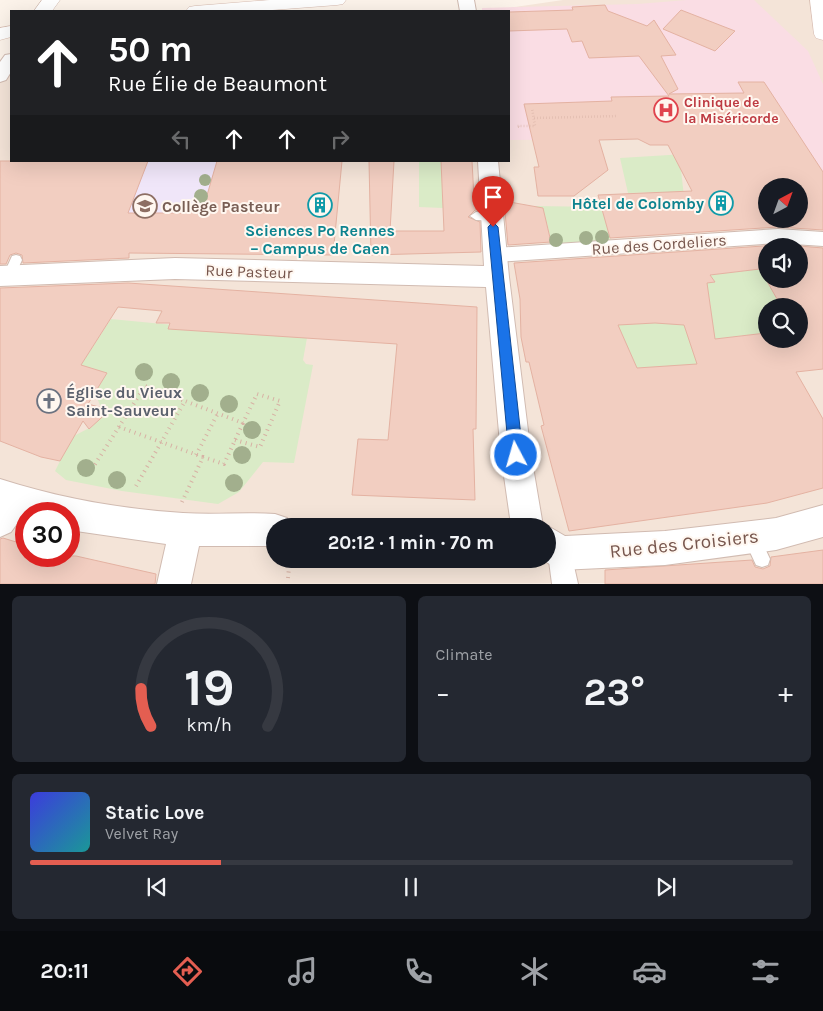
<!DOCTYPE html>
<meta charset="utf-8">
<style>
body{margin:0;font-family:Karla,sans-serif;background:#242831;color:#f1f3f6;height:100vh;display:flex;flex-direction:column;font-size:19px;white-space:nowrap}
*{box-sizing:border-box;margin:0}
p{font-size:16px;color:#9ea1a6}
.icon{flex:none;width:28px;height:28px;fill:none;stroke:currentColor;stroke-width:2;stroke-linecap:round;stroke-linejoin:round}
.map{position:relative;height:584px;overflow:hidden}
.sheet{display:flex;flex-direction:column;gap:12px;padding:12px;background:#0d0f14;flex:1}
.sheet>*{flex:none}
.hud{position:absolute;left:10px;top:10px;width:500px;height:152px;border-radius:0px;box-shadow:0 5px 20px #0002;background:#202124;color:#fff;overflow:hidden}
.needle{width:32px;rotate:41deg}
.tools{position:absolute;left:758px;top:178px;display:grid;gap:10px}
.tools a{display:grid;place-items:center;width:50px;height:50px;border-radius:50%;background:#171b24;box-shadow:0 5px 20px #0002;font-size:25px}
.speed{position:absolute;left:15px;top:502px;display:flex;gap:10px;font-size:25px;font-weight:700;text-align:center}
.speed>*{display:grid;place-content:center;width:65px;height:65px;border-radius:50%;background:#171b24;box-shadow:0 5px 20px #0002;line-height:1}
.speed .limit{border:8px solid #d22;background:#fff;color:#111}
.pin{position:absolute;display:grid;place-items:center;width:42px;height:42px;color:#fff;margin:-51px -21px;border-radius:50% 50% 50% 0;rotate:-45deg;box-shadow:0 0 5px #0007}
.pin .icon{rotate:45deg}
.me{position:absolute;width:55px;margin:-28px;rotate:354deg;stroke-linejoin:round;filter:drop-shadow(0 0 4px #0008)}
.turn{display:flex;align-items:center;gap:18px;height:105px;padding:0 15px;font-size:22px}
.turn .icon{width:65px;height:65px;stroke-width:2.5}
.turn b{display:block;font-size:35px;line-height:42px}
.lanes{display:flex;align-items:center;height:48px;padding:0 15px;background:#0003;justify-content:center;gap:25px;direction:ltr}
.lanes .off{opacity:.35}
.big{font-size:38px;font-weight:700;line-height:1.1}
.sheet .card{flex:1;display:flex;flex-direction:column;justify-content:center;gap:8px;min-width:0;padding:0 18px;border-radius:8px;background:#242831}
.sheet .dial{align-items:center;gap:0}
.dial svg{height:130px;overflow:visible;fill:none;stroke:#363941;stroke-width:7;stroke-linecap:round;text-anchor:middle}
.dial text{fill:#f1f3f6;stroke:none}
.song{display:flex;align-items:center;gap:15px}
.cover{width:60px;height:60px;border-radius:8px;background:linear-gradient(135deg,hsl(240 70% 55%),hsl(180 70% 35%))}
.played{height:5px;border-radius:2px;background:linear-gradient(90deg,#e45e51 25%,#363941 25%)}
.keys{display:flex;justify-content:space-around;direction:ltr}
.heat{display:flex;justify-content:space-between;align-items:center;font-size:28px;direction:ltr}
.sheet .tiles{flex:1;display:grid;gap:12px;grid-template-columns:1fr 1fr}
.card:last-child{grid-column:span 2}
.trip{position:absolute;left:266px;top:518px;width:290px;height:50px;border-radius:25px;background:#171b24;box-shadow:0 5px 20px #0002;font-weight:700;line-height:50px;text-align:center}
.tabs{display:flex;height:80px;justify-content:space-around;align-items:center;background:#090b0e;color:#9ea1a6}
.tabs .icon{width:35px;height:35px}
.tabs .current{color:#e45e51}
.tabs b{font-size:22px;color:#f1f3f6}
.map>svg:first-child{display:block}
</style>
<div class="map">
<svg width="823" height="584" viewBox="0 0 823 584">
<rect width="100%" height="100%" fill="#fcf3ea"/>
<path fill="#f4e4d8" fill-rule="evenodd" d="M563,0H823V583L0,584V70L11,69V161H509V11H488ZM766,186H799V219H766ZM766,246H799V279H766ZM766,306H799V339H766ZM26,514H69V556H26ZM275,526H548V559H275Z"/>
<path fill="#f0e6f9" d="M93,161H267L219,201L204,254H176L178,248L64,225Z"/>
<path fill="#fadde4" d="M687,0H754L808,51L823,84V174L775,148L659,139L661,145H650L645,139L509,140V11H482V8L638,4Z"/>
<g fill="#daebc7">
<path d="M702,153L770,158L788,186H767L763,182L681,170L686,214L677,213L669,192L628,193L620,158Z"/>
<path d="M419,161H441L443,208L419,207Z"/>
<path d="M534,206L604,207L611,241L552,246L547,223H533Z"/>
<path d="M760,269L781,306H766V333L713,339L702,310L711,309L708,291L704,283L714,282L710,275Z"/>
<path d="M676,301L706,384L668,366L637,368L618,325L655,323Z"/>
<path d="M111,319L307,338L303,360L306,364L313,365L294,463L263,462L239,492L218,504L122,491L66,480L55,471L72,437L93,426L101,408L96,395L93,394L106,373L81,365Z"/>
</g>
<g fill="#f2cec1" stroke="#e4b2a2" fill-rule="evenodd">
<path d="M605,5L608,11L647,26L654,20L676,55L661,56L678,89L669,94L744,93L738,82H764L823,172V230L778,227L610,238L598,195L692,191L668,145H650L638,139L599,140L608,170L574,196H538L534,167H539L524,104L612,101L611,97L669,96L639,56L589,58L582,41L572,42L567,29L509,31V12L573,10L572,7ZM766,186H799V219H766Z"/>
<path d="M681,10L735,31L715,51L663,29Z"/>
<path d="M0,161H148L128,213H189L205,202L217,161H342L333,255L129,253V258L23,263L22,255L16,253L10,255L6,264H0Z"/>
<path d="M369,161H394L390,231H444L441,161H472L474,198H478L479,210H475L468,217L480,222L481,252L371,255Z"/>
<path d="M504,201L543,208L551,242L508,245Z"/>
<path d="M778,245L799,246H766V279H799V246L823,248V369L796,372L823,419V488L767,503L569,531L541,426L544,425L529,362H526L521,337L520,299L514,263ZM760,269L781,306H799V339H766V333L715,339L707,283L715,282L710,275ZM655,323L684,325L697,364L637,368L618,325Z"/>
<path d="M128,283L477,307L476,429H473L475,500L352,495L358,439L388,440L397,344L168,329L170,323H156L162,311L118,307L81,365L107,373L88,404L110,410L89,429L83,421L60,461L41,457L0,441V288Z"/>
<path d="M3,538L26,545V556H76L156,574L155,584H0V539Z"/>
<path d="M823,550V584H605V570L752,560L755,567L763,569L770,566L771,557Z"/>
</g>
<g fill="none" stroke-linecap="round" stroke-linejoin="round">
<g stroke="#d1bbb1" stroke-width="2">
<g id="service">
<path d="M476,212L492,213L498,217L492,221L476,220L470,216Z"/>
<path d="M16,255L20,256L22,260L13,280H5L3,276L12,256Z"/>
<path d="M752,531L758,533L770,559L768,565L762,567L756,565L744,539L746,533Z"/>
</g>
</g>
<g stroke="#d1bbb1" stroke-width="2">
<g id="pedestrian">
<path d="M778,229L823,232V246L778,243L496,262L490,260L487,255L490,250L496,248Z"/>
<path d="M560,540L569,544L578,584H552L548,553L551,544Z"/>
</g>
</g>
<g stroke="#d1bbb1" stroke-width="2">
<g id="minor">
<path d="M458,0H474L476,11H460Z"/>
<path d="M11,54V72L6,80L0,82V62L5,55Z"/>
<path d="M478,161H498L509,277L531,455L543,526L511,525L501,455L486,287L175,279L0,286V266L175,258L484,266Z"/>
<path d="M0,479C59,498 121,509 183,513C214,515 245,512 275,514L287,518L290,526H275V546H199L191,584H157L166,544L69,530V514H26V519L21,518L11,532L0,537Z"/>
<path d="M823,505V537L776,550L665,565L560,570L541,559H548V526L565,536L665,531L776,518Z"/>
</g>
</g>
<g stroke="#d1bbb1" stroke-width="1">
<path id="tertiary" d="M42,0H60L52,11H34Z"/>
</g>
<g stroke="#d7bcb1" stroke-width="1">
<g id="secondary">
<path d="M270,0H346L343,4L337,5L259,11H186L189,7L195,6Z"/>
<path d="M810,0H823V40L816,38L814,34Z"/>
<path d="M11,26V37L0,40V28Z"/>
</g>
</g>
<g stroke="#d7b1a4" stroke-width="2.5" stroke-dasharray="0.5 2.5" stroke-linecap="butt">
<path d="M534,118L618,116"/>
<path d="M519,127L517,126H535L532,108"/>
</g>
<g stroke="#d7b1a4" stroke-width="4" stroke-dasharray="1 4.5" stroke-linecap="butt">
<path d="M119,427L203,457"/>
<path d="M196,455L218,413"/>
<path d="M92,469L145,386L185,401"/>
<path d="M136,486L185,401L243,423L257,394L280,401L260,447L235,440"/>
<path d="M182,502L203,457L224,464L243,423"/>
<path d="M288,578L289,568"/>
</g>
<use href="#service" fill="#fff" fill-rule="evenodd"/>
<use href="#pedestrian" fill="#fff" fill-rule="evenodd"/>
<use href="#minor" fill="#fff" fill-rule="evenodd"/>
<use href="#tertiary" fill="#fff" fill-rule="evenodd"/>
<use href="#secondary" fill="#fff" fill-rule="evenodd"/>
</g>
<g fill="#a2af8d">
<circle cx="205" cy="180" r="6"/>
<circle cx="201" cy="196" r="7"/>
<circle cx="602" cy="237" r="7"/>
<circle cx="586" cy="238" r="7"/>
<circle cx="556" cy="240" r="7"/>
<circle cx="144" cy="372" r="9"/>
<circle cx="171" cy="382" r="9"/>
<circle cx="200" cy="393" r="9"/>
<circle cx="229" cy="404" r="9"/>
<circle cx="252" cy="430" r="9"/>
<circle cx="242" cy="455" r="9"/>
<circle cx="86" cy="468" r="9"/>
<circle cx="117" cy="480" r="9"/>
<circle cx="234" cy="483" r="9"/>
</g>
<path fill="#1a73e8" stroke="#114b97" d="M493,222L498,227L523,455L521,459L516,462L511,459L509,455L488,227Z"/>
<defs>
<g id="hospital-ring" transform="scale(1.25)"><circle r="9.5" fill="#fff7f0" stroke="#e0444e" stroke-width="1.5"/><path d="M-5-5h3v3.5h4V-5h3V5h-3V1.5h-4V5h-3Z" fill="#e0444e"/></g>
<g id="building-ring" transform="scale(1.25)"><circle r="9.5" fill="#fff7f0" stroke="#0f9aa8" stroke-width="1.5"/><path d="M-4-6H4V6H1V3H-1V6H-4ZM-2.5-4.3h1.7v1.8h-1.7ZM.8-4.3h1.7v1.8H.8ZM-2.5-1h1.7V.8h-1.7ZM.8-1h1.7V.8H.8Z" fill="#0f9aa8"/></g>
<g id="school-ring" transform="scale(1.25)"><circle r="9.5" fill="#fff7f0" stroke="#8d6e63" stroke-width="1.5"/><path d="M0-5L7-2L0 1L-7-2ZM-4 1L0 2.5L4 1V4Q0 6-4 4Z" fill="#8d6e63"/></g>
<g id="church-ring" transform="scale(1.25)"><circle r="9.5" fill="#fff7f0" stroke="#6b7280" stroke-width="1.5"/><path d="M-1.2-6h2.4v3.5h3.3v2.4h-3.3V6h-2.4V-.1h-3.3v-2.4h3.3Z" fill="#6b7280"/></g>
</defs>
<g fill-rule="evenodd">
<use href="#hospital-ring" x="666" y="110"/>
<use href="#building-ring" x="721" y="203"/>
<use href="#building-ring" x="320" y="205"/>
<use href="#school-ring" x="145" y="206"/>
<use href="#church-ring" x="49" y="401"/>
</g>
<g text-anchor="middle" stroke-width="4" stroke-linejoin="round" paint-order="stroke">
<g font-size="14" font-weight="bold" fill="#be3a42" stroke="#fff7f0" text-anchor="start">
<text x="684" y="107">Clinique de<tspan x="684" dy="16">la Miséricorde</tspan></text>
</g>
<g font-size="16" font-weight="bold" fill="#0d838f" stroke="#fff7f0" text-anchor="end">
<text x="704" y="209">Hôtel de Colomby</text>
<text x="320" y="236" text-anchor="middle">Sciences Po Rennes<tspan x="320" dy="18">– Campus de Caen</tspan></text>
</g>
<g font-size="16" font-weight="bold" fill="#785e54" stroke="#fff7f0" text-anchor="start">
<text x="162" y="212">Collège Pasteur</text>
</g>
<g font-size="16" fill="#77564d" stroke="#fff7f0">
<text transform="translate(659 244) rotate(-4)" y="6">Rue des Cordeliers</text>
<text transform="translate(249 271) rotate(2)" y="6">Rue Pasteur</text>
</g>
<g font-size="16" font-weight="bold" fill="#5b616d" stroke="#fff7f0" text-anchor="start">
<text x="66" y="398">Église du Vieux<tspan x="66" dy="18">Saint-Sauveur</tspan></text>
</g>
<g font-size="19" fill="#77564d" stroke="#fff7f0">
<text transform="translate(684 543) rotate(-6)" y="7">Rue des Croisiers</text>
</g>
</g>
</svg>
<div class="tools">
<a><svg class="needle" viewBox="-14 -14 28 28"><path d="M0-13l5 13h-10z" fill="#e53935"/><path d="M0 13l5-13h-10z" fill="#9ea1a6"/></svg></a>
<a><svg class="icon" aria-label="sound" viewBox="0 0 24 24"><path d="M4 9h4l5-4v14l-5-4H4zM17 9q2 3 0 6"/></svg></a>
<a><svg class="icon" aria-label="search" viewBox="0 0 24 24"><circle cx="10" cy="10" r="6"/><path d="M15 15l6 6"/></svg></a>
</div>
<div class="speed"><div class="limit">30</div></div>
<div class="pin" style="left:493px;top:227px;background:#d93025"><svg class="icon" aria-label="arrive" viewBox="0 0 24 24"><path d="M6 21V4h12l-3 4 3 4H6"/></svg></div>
<svg class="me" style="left:516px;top:455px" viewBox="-20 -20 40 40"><circle r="17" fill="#1a73e8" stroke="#fff" stroke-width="3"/><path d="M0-11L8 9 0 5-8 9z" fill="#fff"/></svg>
<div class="trip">20:12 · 1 min · 70 m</div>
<div class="hud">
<div class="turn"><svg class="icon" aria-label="ahead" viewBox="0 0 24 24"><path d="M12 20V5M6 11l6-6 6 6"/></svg><div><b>50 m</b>Rue Élie de Beaumont</div></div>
<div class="lanes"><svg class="icon off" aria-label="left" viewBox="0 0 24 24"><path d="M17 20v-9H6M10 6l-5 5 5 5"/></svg><svg class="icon" aria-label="ahead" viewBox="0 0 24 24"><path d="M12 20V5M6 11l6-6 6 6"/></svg><svg class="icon" aria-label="ahead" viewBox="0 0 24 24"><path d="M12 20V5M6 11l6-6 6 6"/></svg><svg class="icon off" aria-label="right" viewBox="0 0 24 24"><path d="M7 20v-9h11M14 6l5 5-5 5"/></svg></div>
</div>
</div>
<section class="sheet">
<div class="tiles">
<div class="card dial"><svg viewBox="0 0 100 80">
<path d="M14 69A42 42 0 1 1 86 69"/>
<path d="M14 69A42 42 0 0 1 8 46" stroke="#e45e51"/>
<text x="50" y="56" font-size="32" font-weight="700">19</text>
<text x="50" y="72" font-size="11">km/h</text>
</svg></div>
<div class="card"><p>Climate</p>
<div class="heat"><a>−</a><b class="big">23°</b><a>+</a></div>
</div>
<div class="card">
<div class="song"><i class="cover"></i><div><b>Static Love</b><p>Velvet Ray</p></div></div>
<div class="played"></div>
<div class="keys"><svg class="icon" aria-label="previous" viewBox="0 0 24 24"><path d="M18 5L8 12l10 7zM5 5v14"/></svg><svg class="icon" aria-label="pause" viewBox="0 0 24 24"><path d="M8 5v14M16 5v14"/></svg><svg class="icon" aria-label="next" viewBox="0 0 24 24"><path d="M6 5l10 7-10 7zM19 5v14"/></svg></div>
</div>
</div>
</section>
<nav class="tabs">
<b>20:11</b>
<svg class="icon current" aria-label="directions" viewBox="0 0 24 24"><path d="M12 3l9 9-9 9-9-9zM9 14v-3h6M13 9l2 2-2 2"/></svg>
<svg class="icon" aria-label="music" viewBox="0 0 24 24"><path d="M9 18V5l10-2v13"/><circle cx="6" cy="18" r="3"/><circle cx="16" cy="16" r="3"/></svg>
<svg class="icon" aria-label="phone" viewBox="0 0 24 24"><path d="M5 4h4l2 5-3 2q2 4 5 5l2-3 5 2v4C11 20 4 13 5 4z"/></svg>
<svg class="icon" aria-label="climate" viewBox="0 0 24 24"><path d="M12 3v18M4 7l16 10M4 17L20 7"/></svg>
<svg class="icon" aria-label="car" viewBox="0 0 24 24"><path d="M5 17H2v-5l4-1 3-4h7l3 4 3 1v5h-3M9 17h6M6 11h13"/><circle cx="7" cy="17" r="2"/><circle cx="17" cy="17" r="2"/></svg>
<svg class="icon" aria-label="filters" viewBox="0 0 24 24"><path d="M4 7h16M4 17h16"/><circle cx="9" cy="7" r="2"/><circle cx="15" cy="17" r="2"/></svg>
</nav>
